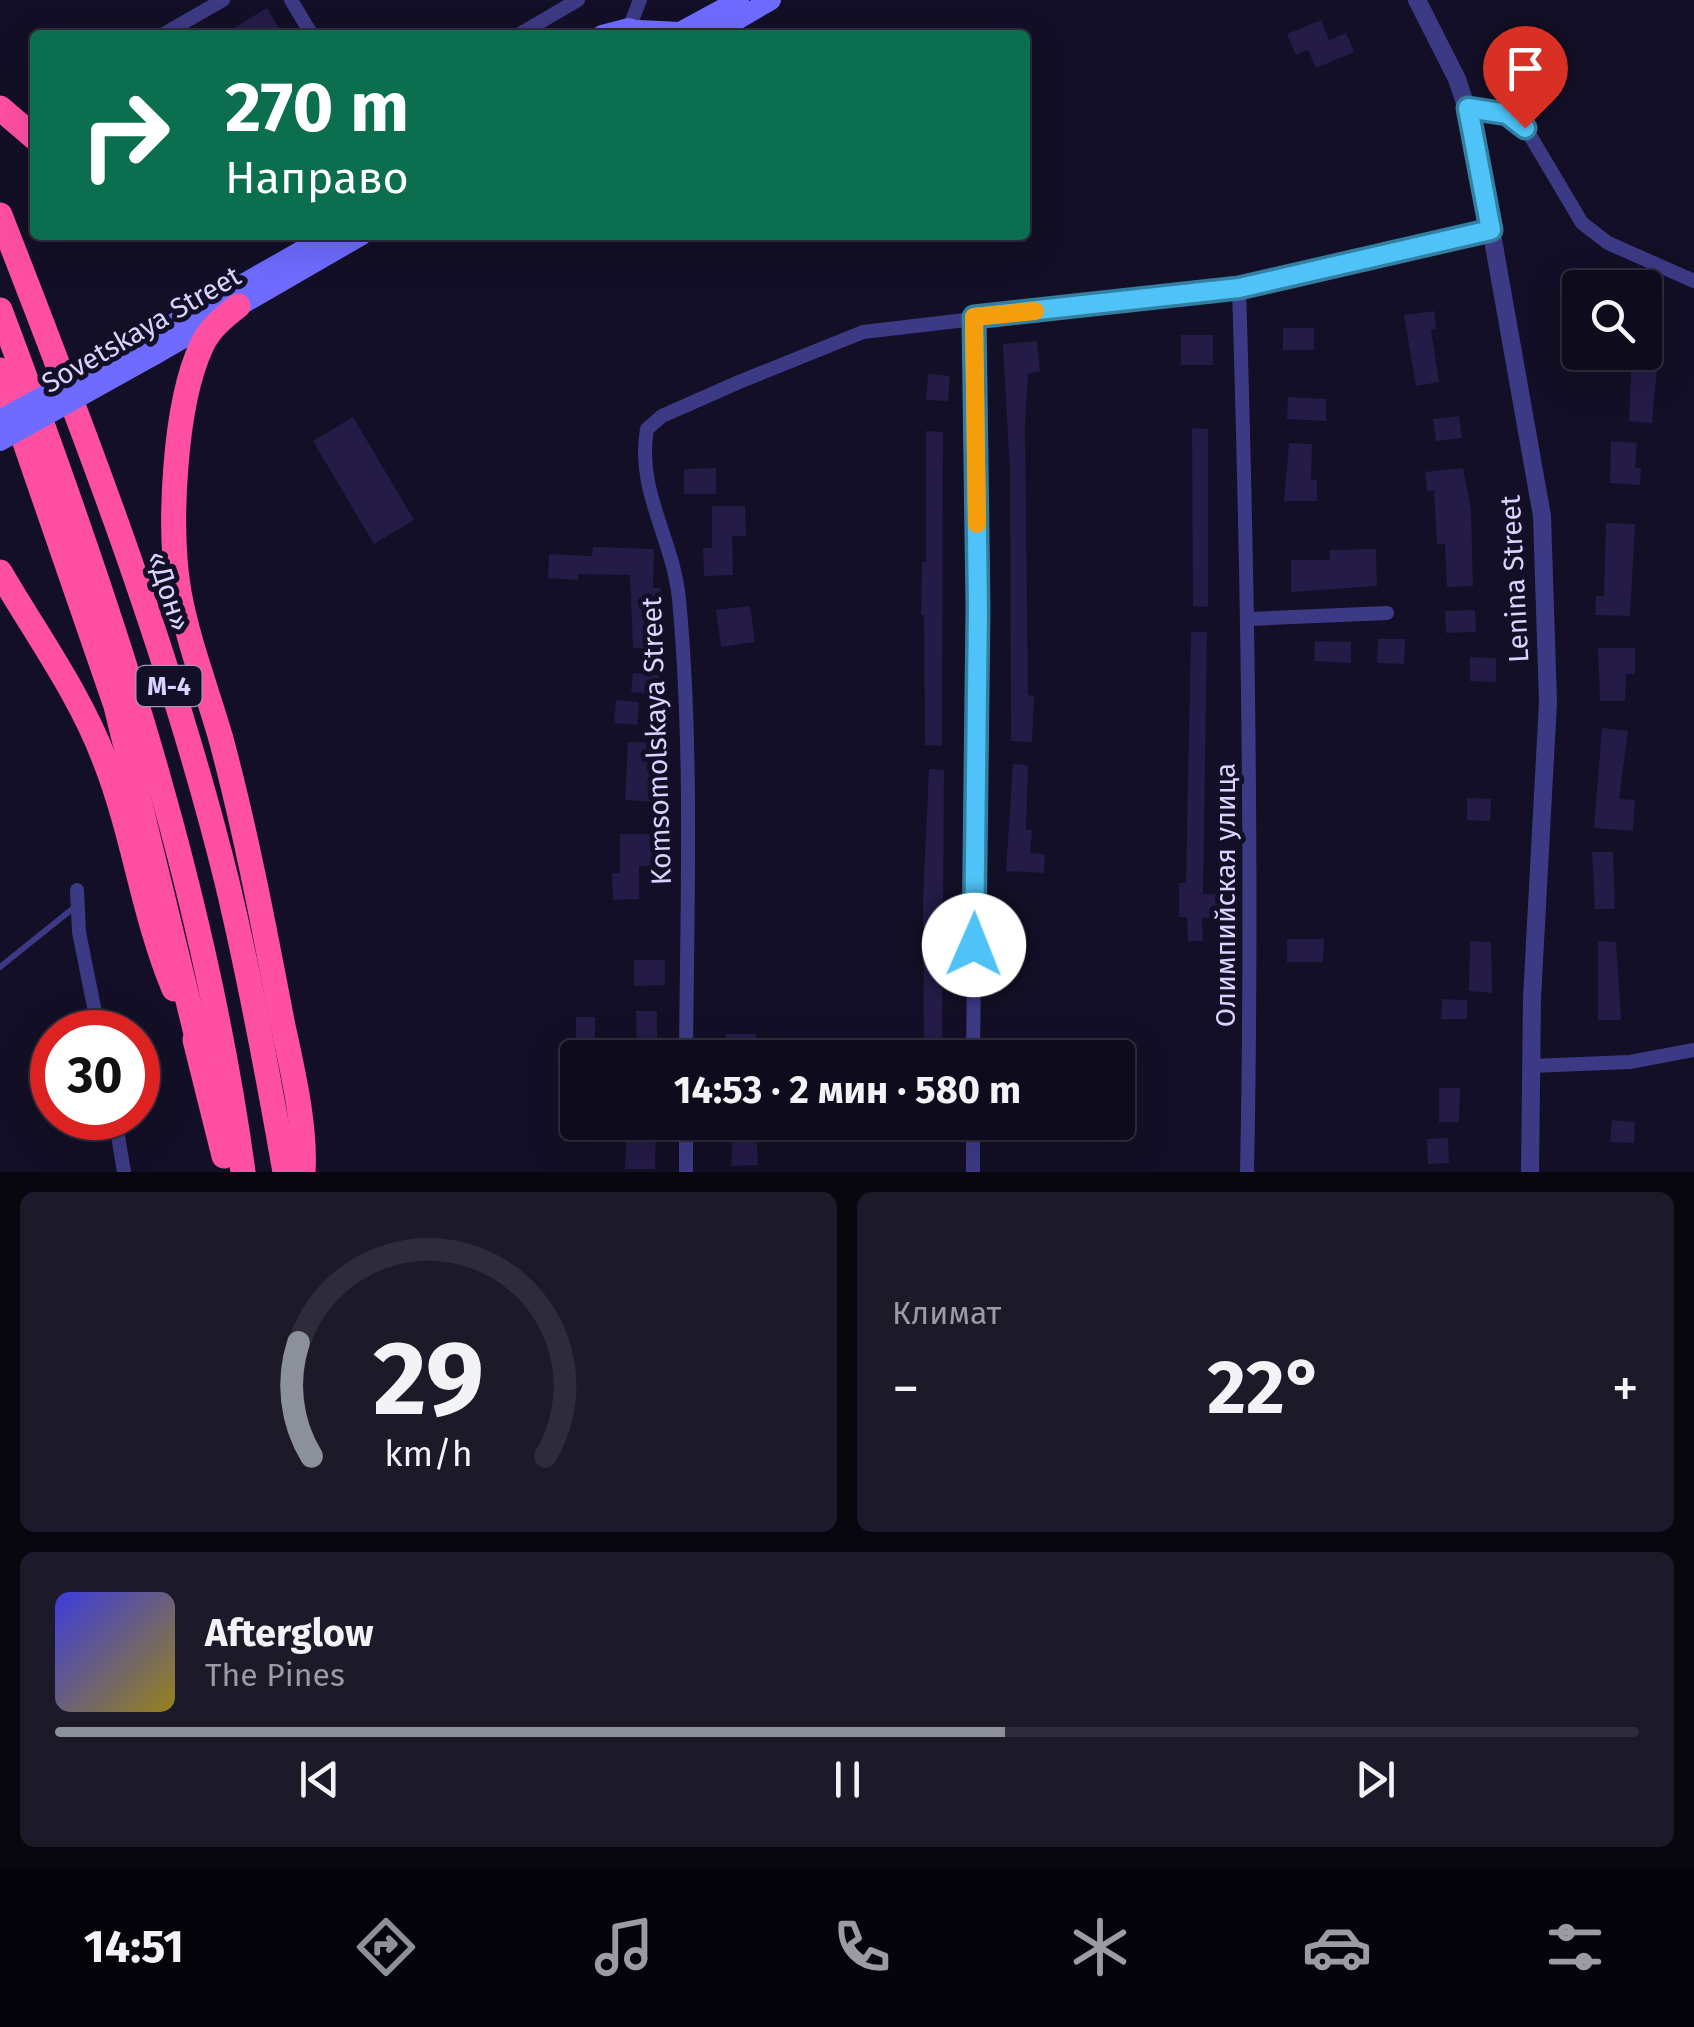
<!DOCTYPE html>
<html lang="ru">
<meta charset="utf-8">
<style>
body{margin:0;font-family:"Fira Sans",sans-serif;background:#1c1929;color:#f1f3f6;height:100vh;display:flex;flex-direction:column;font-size:38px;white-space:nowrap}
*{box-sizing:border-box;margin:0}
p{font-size:32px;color:#9b9ba3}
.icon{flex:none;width:55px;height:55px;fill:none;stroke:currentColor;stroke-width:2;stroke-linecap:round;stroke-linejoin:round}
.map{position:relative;height:1172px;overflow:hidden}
.drawer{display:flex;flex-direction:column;gap:20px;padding:20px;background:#08060f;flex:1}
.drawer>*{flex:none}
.banner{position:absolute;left:30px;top:30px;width:1000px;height:210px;border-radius:10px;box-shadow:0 10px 40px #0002,0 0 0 2px #2e2b3b;background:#0b6e4f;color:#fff;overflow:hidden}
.fabs{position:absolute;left:1562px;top:270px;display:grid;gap:20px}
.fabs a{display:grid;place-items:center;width:100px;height:100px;border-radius:10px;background:#0e0b1c;box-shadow:0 10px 40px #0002,0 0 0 2px #2e2b3b;font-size:50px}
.speed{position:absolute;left:30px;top:1010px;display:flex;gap:20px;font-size:50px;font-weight:700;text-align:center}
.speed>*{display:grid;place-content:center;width:130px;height:130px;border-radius:50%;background:#0e0b1c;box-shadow:0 10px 40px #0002,0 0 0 2px #2e2b3b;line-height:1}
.speed .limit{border:15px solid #d22;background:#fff;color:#111}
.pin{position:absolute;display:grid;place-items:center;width:85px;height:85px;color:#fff;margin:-102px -42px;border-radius:50% 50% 50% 0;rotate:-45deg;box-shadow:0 0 10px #0007}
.pin .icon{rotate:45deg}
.me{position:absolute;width:110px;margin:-55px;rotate:1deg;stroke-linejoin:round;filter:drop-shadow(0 0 8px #0008)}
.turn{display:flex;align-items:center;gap:35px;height:210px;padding:0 30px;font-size:45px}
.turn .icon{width:130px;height:130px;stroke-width:2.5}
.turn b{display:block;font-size:70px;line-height:85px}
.big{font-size:75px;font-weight:700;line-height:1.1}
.drawer .card{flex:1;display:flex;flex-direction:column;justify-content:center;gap:15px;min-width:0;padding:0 35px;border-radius:15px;background:#1c1929}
.drawer .dial{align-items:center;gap:0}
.dial svg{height:260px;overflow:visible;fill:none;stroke:#2e2b3b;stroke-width:7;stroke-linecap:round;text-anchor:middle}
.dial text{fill:#f1f3f6;stroke:none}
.song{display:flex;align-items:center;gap:30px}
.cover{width:120px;height:120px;border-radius:15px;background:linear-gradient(135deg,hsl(240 70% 55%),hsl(50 70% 35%))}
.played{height:10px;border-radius:5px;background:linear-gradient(90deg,#8c9099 60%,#2e2b3b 60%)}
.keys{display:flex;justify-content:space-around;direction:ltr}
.heat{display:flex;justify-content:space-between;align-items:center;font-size:55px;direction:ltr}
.drawer .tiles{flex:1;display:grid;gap:20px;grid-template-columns:1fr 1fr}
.card:last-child{grid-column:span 2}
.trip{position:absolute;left:560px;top:1040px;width:575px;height:100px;border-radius:10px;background:#0e0b1c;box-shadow:0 10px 40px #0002,0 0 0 2px #2e2b3b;font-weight:700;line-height:100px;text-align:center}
.dock{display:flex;height:160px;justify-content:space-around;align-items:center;background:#06040b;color:#9b9ba3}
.dock .icon{width:70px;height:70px}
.dock .active{color:#8c9099}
.dock b{font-size:45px;color:#f1f3f6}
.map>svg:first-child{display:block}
</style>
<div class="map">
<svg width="1694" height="1172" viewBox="0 0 1694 1172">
<rect width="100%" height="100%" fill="#130f26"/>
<g fill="#241b47">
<path d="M267,8L283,35H222Z"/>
<path d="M1321,20L1329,40L1346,33L1354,52L1316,68L1308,50L1296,55L1287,34Z"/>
<path d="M1434,311L1436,329L1431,330L1439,382L1416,386L1404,315Z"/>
<rect x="1283" y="328" width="31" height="22"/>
<path d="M1645,331L1660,333L1652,423L1629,421L1632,352H1645Z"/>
<rect x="1181" y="335" width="32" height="30"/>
<path d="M1037,341L1040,372L1028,373L1025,425L1028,695L1034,696L1032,742L1011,741L1010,471L1003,344Z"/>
<path d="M928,374L950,376L948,401L926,400Z"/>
<path d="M1288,397L1326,399V421L1287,419Z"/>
<path d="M1459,416L1462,438L1436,441L1433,419Z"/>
<path d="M353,417L414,520L374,544L313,441Z"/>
<path d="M1192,428L1208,429V607L1193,606Z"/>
<path d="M926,431L943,432L942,746L925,745L924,615H921L922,562H926Z"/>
<path d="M1611,441L1637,443L1635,468H1641L1640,485L1610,483Z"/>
<path d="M1289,443L1312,444L1311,480H1317V501H1284Z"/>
<path d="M716,468V494H684V469Z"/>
<path d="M1463,468L1471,509L1473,586L1447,587L1445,544H1437L1434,490L1427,491L1425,472Z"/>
<path d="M712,506H745L746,536H732L733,575L704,576L703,548H712Z"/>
<path d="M1606,523L1635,524L1630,616L1595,615L1596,596H1604Z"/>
<path d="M593,547L654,549L653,588H661L658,649L633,648L630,575L578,574V580L548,578L549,554L592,556Z"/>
<path d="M1376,549L1377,586L1291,592V560H1330L1329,550Z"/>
<path d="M750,606L755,642L721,647L716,610Z"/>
<path d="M1475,610L1476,632L1446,633L1445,611Z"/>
<path d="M1191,632H1207L1203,894H1217V917L1202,918L1203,941H1188L1187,917H1179V883H1186Z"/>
<path d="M1378,639H1405L1404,664L1377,663Z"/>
<path d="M1315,641L1351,642V663L1314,661Z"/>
<path d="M1598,648H1635V674H1626L1625,701H1600Z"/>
<path d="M1470,657L1496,658V682L1470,681Z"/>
<path d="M633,673L659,675L658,694L631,692Z"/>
<path d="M616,700L639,702L637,725L614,723Z"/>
<path d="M1602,728L1628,731L1619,799L1635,800L1633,831L1594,828Z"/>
<path d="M628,742L658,743L654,802L625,800Z"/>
<path d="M1013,764L1028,765L1026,830H1032L1030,853L1045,854L1044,873L1006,871Z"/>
<path d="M929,769L944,770L942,1058H924L923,900Z"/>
<path d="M1467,798L1491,799L1490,821L1467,820Z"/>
<path d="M620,834H656V866H639V899L613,900L612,873H620Z"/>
<path d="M1592,852H1613L1615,909H1595Z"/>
<path d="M1287,939H1324L1323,962H1287Z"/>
<path d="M1470,941L1491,942L1492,993L1469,991Z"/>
<path d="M1598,941L1616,942L1621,1020H1598Z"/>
<path d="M634,960H665V985L634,986Z"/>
<path d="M1442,999L1467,1000V1019H1441Z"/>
<path d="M636,1011H657V1047H637Z"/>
<path d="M576,1017H595V1045L576,1046Z"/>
<path d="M726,1034H756L755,1058H726Z"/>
<path d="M1439,1088H1460L1459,1122H1439Z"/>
<path d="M1612,1120L1635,1122L1634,1143L1610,1142Z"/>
<path d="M627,1122H656L655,1169H625Z"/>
<path d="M733,1122H756L758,1165L731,1166Z"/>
<path d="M1448,1138L1449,1163L1428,1164L1427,1139Z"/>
</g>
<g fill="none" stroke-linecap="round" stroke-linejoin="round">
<path stroke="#3d3a85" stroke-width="6" d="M0,967L76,906"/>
<g stroke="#3d3a85" stroke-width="14">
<path d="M291,0L312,35"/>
<path d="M629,28L640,0"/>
<path d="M162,35L223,0"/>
<path d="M518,35L578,0"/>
<path d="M1468,107L1507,113L1525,127L1582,223L1608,243L1694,281"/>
<path d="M1239,288C1248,583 1253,877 1247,1172"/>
<path d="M1249,619L1387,613"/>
<path d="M77,890L79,932L99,1032"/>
<path d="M686,1058C687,905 693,750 679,599C673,538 636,491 647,429L662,416L739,382L863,332L1239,288L1491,230"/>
<path d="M973,1058L978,608L974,317"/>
<path d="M1531,1066L1630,1062L1694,1050"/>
<path d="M115,1118L124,1172"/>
<path d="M973,1122V1172"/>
<path d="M686,1172V1122"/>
</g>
<path stroke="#3d3a85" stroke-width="18" d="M1417,0L1457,79L1473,127L1542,516L1548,702L1532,998L1530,1172"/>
<g stroke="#6f6bff" stroke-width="20">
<path d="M639,30L680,32L739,0"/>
<path d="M602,35L629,28L648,34"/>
<path d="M711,35L771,0"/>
<path d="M153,335L329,235"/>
<path d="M156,354L362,235"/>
</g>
<g stroke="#ff4fa3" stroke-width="25">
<path d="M0,108L35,138"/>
<path d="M0,215C85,433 171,655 227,882C250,978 268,1075 285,1172"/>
<path d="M238,306C224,317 210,328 202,345C174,404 168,528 179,592C188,642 207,690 221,739C246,832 264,927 282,1021C292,1068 306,1125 303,1172"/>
<path d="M0,310C105,589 203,876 243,1172"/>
<path d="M0,370L116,706L201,1054"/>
<path d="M0,572C36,634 80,694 105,761C134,835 143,915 174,989"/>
<path d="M195,1040L224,1156"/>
</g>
<g stroke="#6f6bff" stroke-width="20">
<path d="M0,420L153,335"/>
<path d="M0,441L156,354"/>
</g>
</g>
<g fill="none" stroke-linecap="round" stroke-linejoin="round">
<g stroke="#337fa1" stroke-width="25">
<path id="route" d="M974,945L978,608L974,317L1239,288L1491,230L1468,108L1507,114L1525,128"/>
</g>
<use href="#route" stroke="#4fc3f7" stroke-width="18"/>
<path stroke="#f59e0b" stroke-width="18" d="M977,524L974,317L1035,311"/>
</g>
<g text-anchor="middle" stroke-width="10" stroke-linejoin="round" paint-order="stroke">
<rect fill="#130f26" stroke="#9e99be" stroke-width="2.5" x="136.5" y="666" width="65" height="40" rx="8"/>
<g font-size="25" font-weight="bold" fill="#d9d4ff">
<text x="169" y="695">М-4</text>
</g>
<g font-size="28" fill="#d9d4ff" stroke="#130f26">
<text transform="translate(141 329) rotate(-30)" y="10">Sovetskaya Street</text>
<text transform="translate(1514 579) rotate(-93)" y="10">Lenina Street</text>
<text transform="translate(169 591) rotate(72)" y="10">«Дон»</text>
<text transform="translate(656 741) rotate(-92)" y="10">Komsomolskaya Street</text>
<text transform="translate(1225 895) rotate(-90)" y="10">Олимпийская улица</text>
</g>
</g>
</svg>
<div class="fabs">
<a><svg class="icon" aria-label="search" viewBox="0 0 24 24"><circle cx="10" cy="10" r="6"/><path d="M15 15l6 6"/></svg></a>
</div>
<div class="speed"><div class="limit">30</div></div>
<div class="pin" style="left:1525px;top:128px;background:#d93025"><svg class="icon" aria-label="arrive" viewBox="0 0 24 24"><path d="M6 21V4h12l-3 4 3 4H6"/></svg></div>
<svg class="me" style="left:974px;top:945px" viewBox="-20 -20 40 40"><circle r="19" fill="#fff"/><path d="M0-13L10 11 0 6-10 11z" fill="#4fc3f7"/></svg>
<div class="trip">14:53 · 2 мин · 580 m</div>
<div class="banner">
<div class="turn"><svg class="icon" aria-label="right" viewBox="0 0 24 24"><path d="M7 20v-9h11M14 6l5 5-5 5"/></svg><div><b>270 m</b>Направо</div></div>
</div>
</div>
<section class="drawer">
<div class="tiles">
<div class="card dial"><svg viewBox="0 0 100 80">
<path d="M14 69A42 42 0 1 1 86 69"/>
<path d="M14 69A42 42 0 0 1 10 34" stroke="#8c9099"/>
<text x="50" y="56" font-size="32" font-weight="700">29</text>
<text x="50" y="72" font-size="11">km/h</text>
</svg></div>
<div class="card"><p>Климат</p>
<div class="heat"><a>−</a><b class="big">22°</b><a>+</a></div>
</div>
<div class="card">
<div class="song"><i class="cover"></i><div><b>Afterglow</b><p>The Pines</p></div></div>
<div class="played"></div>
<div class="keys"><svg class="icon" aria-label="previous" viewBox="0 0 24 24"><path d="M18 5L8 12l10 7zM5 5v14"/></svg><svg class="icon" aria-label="pause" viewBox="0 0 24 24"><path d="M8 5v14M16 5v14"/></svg><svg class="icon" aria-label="next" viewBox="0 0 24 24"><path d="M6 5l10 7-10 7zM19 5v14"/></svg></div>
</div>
</div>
</section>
<nav class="dock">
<b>14:51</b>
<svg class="icon active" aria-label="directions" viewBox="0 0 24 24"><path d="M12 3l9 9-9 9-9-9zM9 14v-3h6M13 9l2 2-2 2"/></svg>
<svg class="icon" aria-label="music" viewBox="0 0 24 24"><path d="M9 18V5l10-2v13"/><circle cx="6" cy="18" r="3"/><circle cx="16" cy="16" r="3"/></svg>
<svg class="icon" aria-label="phone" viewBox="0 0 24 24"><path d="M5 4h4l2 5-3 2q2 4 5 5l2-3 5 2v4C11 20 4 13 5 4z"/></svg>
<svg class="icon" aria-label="climate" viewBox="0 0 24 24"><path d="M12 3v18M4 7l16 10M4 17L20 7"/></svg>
<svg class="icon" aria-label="car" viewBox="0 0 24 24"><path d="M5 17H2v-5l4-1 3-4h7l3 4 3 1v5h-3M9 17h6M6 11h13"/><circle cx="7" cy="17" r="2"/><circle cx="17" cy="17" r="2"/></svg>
<svg class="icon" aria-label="filters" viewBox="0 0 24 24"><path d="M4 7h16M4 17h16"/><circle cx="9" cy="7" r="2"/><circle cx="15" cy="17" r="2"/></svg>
</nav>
